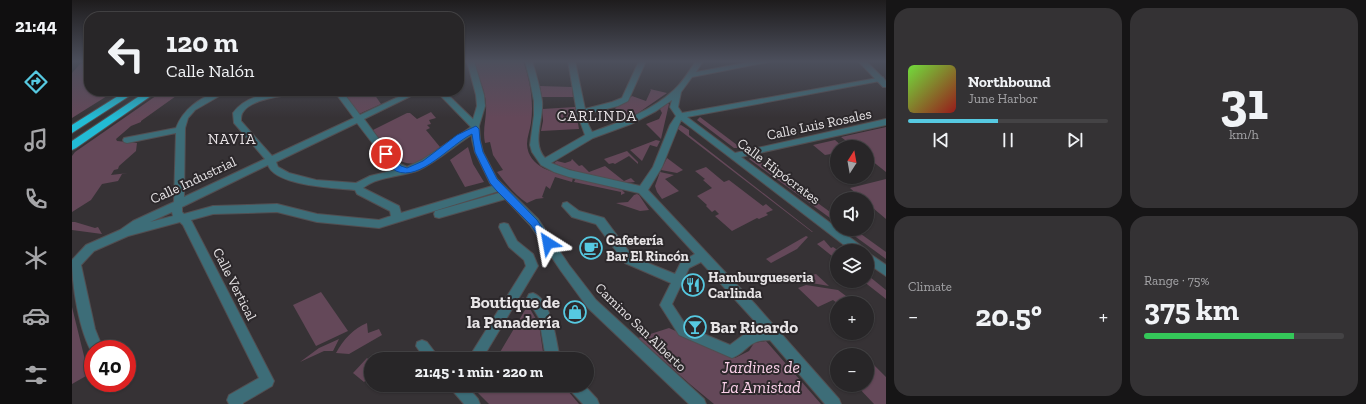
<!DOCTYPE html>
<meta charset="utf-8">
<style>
body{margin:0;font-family:"Zilla Slab",serif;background:#343234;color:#f1f3f6;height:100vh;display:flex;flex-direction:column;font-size:15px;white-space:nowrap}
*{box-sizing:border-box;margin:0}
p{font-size:13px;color:#a5a5a8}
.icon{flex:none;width:22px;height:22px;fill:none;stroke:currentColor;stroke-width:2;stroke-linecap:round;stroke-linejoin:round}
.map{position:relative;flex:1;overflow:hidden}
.drawer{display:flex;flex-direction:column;gap:8px;padding:8px;background:#161516;width:480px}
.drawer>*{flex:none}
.hud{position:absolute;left:12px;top:12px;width:380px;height:84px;border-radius:16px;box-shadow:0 1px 3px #0004,0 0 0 1px #444345;background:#282628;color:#f1f3f6;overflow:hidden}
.needle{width:26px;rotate:11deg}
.fabs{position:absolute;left:758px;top:140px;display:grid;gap:8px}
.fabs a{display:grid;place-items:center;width:44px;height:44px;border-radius:50%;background:#282628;box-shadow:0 1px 3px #0004,0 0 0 1px #444345;font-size:20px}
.speed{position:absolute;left:12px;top:340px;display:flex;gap:8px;font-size:20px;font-weight:700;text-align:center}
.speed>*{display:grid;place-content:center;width:52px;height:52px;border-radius:50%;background:#282628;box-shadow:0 1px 3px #0004,0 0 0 1px #444345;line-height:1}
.speed .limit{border:6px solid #d22;background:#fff;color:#111}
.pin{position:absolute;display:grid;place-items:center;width:34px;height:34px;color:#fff;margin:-17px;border:2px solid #fff;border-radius:50%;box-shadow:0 1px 4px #0007}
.me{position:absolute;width:44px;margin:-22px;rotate:326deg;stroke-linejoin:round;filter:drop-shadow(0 0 3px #0008)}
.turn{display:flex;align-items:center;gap:14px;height:84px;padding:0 16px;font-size:18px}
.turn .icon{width:52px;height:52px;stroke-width:2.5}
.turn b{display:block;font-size:28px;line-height:34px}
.big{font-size:30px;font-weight:700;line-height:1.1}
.drawer .tile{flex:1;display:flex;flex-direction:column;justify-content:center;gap:6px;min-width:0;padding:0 14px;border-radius:16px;background:#343234}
.drawer .dial{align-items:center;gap:0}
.dial b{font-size:52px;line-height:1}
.song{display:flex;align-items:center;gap:12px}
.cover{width:48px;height:48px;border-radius:6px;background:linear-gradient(135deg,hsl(100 70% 55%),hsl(0 70% 35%))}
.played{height:4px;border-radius:2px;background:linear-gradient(90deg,#56c9e1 45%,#444345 45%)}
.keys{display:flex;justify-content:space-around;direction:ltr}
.heat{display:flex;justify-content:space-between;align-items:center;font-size:22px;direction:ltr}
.charge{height:6px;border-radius:3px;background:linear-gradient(90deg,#34c759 75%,#444345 0)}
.drawer .tiles{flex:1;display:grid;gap:8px;grid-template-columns:repeat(2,1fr)}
.trip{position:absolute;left:292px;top:352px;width:230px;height:40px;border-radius:20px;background:#282628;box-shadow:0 1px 3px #0004,0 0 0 1px #444345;font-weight:700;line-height:40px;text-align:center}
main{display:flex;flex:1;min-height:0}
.tab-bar{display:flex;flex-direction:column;width:72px;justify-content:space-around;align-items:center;background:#100f10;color:#a5a5a8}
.tab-bar .icon{width:28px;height:28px}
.tab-bar .active{color:#56c9e1}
.tab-bar b{font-size:18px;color:#f1f3f6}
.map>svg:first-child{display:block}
</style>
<main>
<nav class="tab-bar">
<b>21:44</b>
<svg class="icon active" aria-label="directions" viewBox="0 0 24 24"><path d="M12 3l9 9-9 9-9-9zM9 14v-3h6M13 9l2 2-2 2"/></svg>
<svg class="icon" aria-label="music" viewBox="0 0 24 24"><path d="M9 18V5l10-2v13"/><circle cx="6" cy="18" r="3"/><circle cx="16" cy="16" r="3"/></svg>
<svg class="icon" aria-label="phone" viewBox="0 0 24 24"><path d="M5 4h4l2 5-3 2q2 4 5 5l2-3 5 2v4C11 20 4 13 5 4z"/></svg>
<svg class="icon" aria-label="climate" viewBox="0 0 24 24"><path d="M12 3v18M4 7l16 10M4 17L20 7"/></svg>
<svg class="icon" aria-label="car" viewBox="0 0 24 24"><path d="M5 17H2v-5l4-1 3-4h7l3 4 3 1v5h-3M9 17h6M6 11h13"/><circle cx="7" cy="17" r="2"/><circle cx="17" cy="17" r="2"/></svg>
<svg class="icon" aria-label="filters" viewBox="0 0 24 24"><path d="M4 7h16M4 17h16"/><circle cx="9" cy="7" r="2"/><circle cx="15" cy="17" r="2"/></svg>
</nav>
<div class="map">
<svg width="814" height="404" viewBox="0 0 814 404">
<rect width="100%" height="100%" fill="#363235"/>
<g fill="#644859">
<path d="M14,61H17V91H43L0,118V73L8,64Z"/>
<path d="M401,61H451C458,80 462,102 459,123C458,130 455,137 455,144C456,168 483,173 501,178L500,182L483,177L478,189L474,186L470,197L472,198L464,199L455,203C443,195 434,184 425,172L431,170L421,155L418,142L413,143C410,130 415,117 414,104C413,89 406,76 401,61Z"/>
<path d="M468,86L500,87L501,97H470Z"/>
<path d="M578,89L595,93L566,113L550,120L549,118L551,117L543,108L551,104L560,96L574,101L579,90Z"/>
<path d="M91,91H111L69,121V122L59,126L44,139L45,141L65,143L64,151L47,166L46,169L42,170L39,175L56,173L50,174L46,181L30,184L19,200L0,212V156L3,152Z"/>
<path d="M270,91H300L309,104L287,114Z"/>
<path d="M595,103L597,104L589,139L574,124L587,119L590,113L588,109Z"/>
<path d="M503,107L507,129L469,131L471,121L470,109Z"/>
<path d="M359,112L364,118L357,120L359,124L355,125L358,128L354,130L368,147C361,152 354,159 347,162C325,170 312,144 301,130L335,113H338L345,119Z"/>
<path d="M628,117L669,148H662L625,120Z"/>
<path d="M609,125L617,130V135L741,232H740L606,129V126Z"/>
<path d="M814,127V172L795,157V147H782L769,137Z"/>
<path d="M584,140L588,141L585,147L578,145L570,161L558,150Z"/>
<path d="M763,140L771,147H765V153L753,155L741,145Z"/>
<path d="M396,147L401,164L412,182L393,187L378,160Z"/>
<path d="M555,151L566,162V164L557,156L543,164L541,163L537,164L532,159Z"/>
<path d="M681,156L765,217V223L677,159Z"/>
<path d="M595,158L611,170L605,173L589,170Z"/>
<path d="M500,159L507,166L510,165L517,172L533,166L552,181L559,178L563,182C550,185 494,170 482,163L485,161L493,163L499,161Z"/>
<path d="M634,167L652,182L657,180L691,206L694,204L701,210L694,213L696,215L687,219L685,218L660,231L643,216L647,214L643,210L640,212L634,206L635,205L625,196L640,188L631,180L633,179L623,171Z"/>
<path d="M588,172L602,175L593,179L607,191L590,199L585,192L583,186Z"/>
<path d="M504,178L550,190L553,193L549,195V192L502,182Z"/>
<path d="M814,179V219L795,203V199H790L778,188Z"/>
<path d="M565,194L567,195L577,210L568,211L544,203L556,202L562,195Z"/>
<path d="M0,222H3L23,228L26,227L30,234L0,230Z"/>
<path d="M773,229H782L814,252V259Z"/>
<path d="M734,236L736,237L725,249L699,263L694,259Z"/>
<path d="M752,240L759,248L761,247L767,251H765V260L745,244Z"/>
<path d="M744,274L757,286L722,280Z"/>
<path d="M798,277L814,290V299L791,281H795V278Z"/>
<path d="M734,285L766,290L782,302L765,303L761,300L746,307L726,288Z"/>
<path d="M249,292L276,331L244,346L221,305Z"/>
<path d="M451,297L467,324L472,359H424L453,310L447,304Z"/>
<path d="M0,307L14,364L21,361V372L0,384Z"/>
<path d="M295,323L296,333L307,329L310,335L277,354L264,353C271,340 282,328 295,323Z"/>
<path d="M597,328L663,358L677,351L682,343L694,341L749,404H642L619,385L566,338Z"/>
<path d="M267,339L261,351H252L228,362L247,348Z"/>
<path d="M295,358L299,361V376L292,382L281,373Z"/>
<path d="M802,365L814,377V404H802L784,385H795V368Z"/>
<path d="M409,385H491L507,404H417L405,392Z"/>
</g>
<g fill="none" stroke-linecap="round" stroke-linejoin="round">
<g stroke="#524e51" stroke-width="2">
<g id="minor">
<path d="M453,61H460C464,74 468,87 470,101C472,119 459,143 473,158L513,135L505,113L496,61H503L513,109L540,102L550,98L567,61H574L556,101L546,106L514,114L516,124L520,132C548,122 580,111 602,90C611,82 617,71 624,61H631L624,72L683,61H701L620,77L609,92L606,107L610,113L811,77L812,79L808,81L615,117L663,153L814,119V125L669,157L792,248L793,251H780L609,120L590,167L576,190L683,304L767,399L769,404H753L698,340C675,340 677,351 660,358L607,335L588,305L599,283L553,263L524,224L500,217L490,206L491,203L495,202L507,211L532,218L561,257L603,274L609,262L623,254L567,193L497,177L482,172L469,165L460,152L458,145L462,115V101L458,81ZM600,100L598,107L604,116L598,125L581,167L568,186L497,170L479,163L521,138L559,124L584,111ZM629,262L689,328L674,333L658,345L615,327L600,304L617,268Z"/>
<path d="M146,91H156L123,110L116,118L113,128L112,197L193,159L162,123L161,113C178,90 214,91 240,91L236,93C220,95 180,97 171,112C169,114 169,117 169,121L200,156L282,118L262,91H270L288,115L339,91H349L292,119L324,162L335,167L350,160L399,127L364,91H372L406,124L407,129L406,131C385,143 368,160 347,170C330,177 306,176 291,188L327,206L329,213L427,184L432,188L430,190L307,228L245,222L205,212L141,214L119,220L202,381L200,386L171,403V404H157L155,400L157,395L187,378L111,225L108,222L56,236L22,251L9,265L23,329L31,349H21V354C7,332 0,285 0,260L14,245L48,230L61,221L102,202L104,133L55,143L52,142L51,140L52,138L104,128C112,108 127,99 146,91ZM285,123L318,166L323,170L298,176L284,183L244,180L217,173L206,167L204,162ZM196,165C203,186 264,188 283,190L285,194L318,211L319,216L307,220L245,214L205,204L141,206L112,214L110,212V207ZM100,212L101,216L78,222Z"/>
<path d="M434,191L437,192L439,195L437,198L367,218L363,217L362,214L363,211L367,210Z"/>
<path d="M432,223L436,224L445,241L461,254L466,266L410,359H396L454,266L452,260L437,247L427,227L428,224Z"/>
<path d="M795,252L814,265V276L795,263Z"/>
<path d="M461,293C480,300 484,341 488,359H474L467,318L455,298L457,294Z"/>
<path d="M350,340L355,342L368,359H353L344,346L345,342Z"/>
<path d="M378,385H394L406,399L408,404H392L380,390Z"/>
<path d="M496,385H512L525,399L527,404H511L498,390Z"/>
</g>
</g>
<g stroke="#524e51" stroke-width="2">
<g id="tertiary">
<path d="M395,61H402L412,95L413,106L407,126L408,140L411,152L425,179L466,219L497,265L524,300L632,399L634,404H617L516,308L489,271L458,225L418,183L403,152L400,140L399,126L405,106L404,95Z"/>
<path d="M786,61H794L814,81V87H811Z"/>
</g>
</g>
<g stroke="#524e51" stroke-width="2">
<g id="motorway">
<path d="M54,91H65L0,133V125Z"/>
<path d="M75,91H86L4,148L0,150V141Z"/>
</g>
</g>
<use href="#minor" fill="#3d6d78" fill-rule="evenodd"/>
<use href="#tertiary" fill="#3d6d78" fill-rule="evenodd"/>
<use href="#motorway" fill="#22bbd5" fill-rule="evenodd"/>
</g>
<linearGradient id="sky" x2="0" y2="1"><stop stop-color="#1e1c1d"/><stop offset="0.52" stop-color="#4c4f5c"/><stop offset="1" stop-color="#4c4f5c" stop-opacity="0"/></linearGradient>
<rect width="814" height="118" fill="url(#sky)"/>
<path fill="#1a73e8" stroke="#114b97" d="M404,126L407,129L408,140L411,152L425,179L465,220L479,240L480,243L479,245H472L459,225L424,190L418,183L403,152L400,134C379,144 348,182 324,171C319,168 313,159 310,154L311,153H317L329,166L335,168L351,161L385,135Z"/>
<defs>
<g id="cafe-ring" transform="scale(1.15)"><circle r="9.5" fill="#2c282b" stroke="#56c9e1" stroke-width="1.5"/><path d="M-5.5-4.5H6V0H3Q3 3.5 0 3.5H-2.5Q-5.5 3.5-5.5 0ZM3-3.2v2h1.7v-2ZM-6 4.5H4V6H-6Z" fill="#56c9e1"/></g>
<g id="restaurant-ring" transform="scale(1.15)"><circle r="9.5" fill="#2c282b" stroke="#56c9e1" stroke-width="1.5"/><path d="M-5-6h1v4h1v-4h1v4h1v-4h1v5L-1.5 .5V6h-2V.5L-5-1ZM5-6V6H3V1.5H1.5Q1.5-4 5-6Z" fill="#56c9e1"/></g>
<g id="shop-ring" transform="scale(1.15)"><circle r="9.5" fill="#2c282b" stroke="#56c9e1" stroke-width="1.5"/><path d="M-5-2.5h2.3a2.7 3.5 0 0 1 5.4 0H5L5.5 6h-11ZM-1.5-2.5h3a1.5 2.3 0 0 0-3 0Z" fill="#56c9e1"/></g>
<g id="bar-ring" transform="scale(1.15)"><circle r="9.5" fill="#2c282b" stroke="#56c9e1" stroke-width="1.5"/><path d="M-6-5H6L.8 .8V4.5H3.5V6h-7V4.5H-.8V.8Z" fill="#56c9e1"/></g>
</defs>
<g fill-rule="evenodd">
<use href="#cafe-ring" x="519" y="248"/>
<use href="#restaurant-ring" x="621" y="285"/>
<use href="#shop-ring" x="503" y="312"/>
<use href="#bar-ring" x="623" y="327"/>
</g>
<g text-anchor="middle" stroke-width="4" stroke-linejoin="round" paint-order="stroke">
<g font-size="14" fill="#e7e4e6" stroke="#2c282b">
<text transform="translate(747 124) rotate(-12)" y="5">Calle Luis Rosales</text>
<text transform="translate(707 171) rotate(37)" y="5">Calle Hipócrates</text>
<text transform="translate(121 180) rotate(-25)" y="5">Calle Industrial</text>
<text transform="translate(163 284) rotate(63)" y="5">Calle Vertical</text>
<text transform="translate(569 327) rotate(44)" y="5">Camino San Alberto</text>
</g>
<g font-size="14" font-weight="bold" fill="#e7e4e6" stroke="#2c282b" text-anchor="start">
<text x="534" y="245">Cafetería<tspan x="534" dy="16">Bar El Rincón</tspan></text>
<text x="636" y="282">Hamburgueseria<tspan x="636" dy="16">Carlinda</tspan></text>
</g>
<g font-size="15" letter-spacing="1" fill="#e7e2e5" stroke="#2c282b">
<text x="525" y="121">CARLINDA</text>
<text x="160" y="144">NAVIA</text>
</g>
<g font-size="17" font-weight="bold" fill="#e7e4e6" stroke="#2c282b" text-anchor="end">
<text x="488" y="308">Boutique de<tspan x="488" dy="20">la Panadería</tspan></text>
<text x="638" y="333" text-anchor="start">Bar Ricardo</text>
</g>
<g font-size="17" font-style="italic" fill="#f8cfe7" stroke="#2c282b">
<text x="689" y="373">Jardines de<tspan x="689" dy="20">La Amistad</tspan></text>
</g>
</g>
</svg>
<div class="fabs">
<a><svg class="needle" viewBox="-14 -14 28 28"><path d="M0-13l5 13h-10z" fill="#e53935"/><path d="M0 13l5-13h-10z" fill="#a5a5a8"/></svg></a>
<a><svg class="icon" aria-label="sound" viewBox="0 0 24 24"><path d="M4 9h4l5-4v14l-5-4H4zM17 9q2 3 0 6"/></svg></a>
<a><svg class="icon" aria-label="layers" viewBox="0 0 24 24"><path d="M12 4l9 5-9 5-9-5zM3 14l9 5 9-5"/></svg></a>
<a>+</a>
<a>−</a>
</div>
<div class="speed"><div class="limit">40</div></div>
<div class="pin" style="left:314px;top:154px;background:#d93025"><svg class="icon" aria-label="arrive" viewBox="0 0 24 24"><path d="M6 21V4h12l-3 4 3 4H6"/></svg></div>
<svg class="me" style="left:476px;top:243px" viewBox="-20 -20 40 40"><path d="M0-17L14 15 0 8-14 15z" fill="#1a73e8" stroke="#fff" stroke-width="4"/></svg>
<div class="trip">21:45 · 1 min · 220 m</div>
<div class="hud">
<div class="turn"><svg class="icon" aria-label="left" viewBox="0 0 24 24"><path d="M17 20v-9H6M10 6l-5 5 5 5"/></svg><div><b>120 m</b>Calle Nalón</div></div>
</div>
</div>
<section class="drawer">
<div class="tiles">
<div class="tile">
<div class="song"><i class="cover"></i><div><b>Northbound</b><p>June Harbor</p></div></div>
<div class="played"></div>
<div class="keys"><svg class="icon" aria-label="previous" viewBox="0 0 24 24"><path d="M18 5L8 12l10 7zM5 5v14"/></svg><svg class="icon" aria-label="pause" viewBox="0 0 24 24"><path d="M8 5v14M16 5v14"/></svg><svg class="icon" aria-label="next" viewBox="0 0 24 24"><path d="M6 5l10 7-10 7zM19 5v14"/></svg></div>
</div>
<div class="tile dial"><b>31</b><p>km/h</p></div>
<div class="tile"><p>Climate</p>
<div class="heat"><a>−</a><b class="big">20.5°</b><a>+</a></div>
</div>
<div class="tile"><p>Range · 75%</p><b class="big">375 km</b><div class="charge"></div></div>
</div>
</section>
</main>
